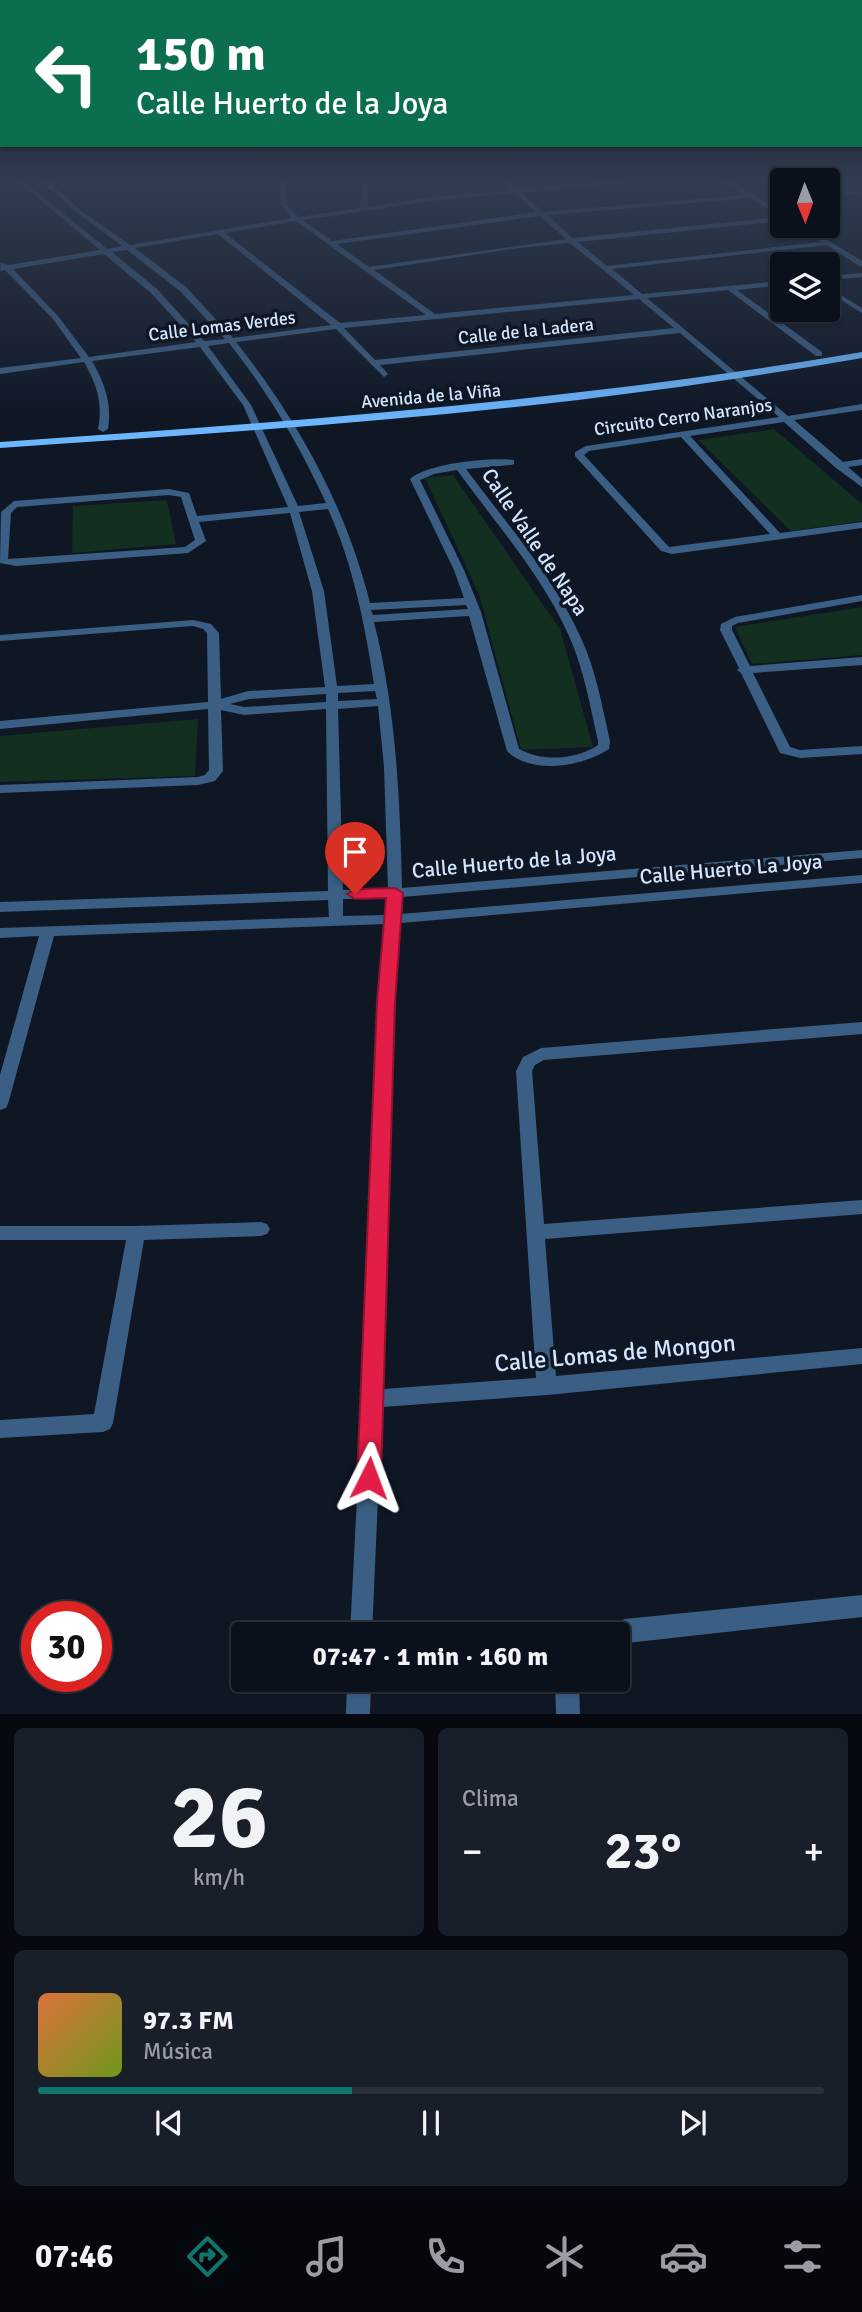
<!DOCTYPE html>
<html lang="es">
<meta charset="utf-8">
<style>
body{margin:0;font-family:Signika,sans-serif;background:#191f29;color:#f1f3f6;height:100vh;display:flex;flex-direction:column;font-size:26px;white-space:nowrap}
*{box-sizing:border-box;margin:0}
p{font-size:23px;color:#9a9da3}
.icon{flex:none;width:38px;height:38px;fill:none;stroke:currentColor;stroke-width:2;stroke-linecap:round;stroke-linejoin:round}
.map{position:relative;height:1714px;overflow:hidden}
.details{display:flex;flex-direction:column;gap:14px;padding:14px;background:#06090f;flex:1}
.details>*{flex:none}
.hud{position:absolute;left:0px;top:0px;width:863px;height:147px;box-shadow:0 2px 5px #0004,0 0 0 2px #2b313b;background:#0b6e4f;color:#fff;overflow:hidden}
.needle{width:46px;rotate:179deg}
.tools{position:absolute;left:770px;top:168px;display:grid;gap:14px}
.tools a{display:grid;place-items:center;width:70px;height:70px;border-radius:7px;background:#0b111c;box-shadow:0 2px 5px #0004,0 0 0 2px #2b313b;font-size:35px}
.speed{position:absolute;left:21px;top:1601px;display:flex;gap:14px;font-size:35px;font-weight:700;text-align:center}
.speed>*{display:grid;place-content:center;width:91px;height:91px;border-radius:50%;background:#0b111c;box-shadow:0 2px 5px #0004,0 0 0 2px #2b313b;line-height:1}
.speed .limit{border:10px solid #d22;background:#fff;color:#111}
.pin{position:absolute;display:grid;place-items:center;width:60px;height:60px;color:#fff;margin:-72px -30px;border-radius:50% 50% 50% 0;rotate:-45deg;box-shadow:0 0 7px #0007}
.pin .icon{rotate:45deg}
.me{position:absolute;width:77px;margin:-38px;rotate:3deg;stroke-linejoin:round;filter:drop-shadow(0 0 5px #0008)}
.turn{display:flex;align-items:center;gap:24px;height:147px;padding:0 21px;font-size:32px}
.turn .icon{width:91px;height:91px;stroke-width:2.5}
.turn b{display:block;font-size:49px;line-height:60px}
.big{font-size:52px;font-weight:700;line-height:1.1}
.details .widget{flex:1;display:flex;flex-direction:column;justify-content:center;gap:10px;min-width:0;padding:0 24px;border-radius:10px;background:#191f29}
.details .dial{align-items:center;gap:0}
.dial b{font-size:91px;line-height:1}
.song{display:flex;align-items:center;gap:21px}
.cover{width:84px;height:84px;border-radius:10px;background:linear-gradient(135deg,hsl(20 70% 55%),hsl(80 70% 35%))}
.played{height:7px;border-radius:4px;background:linear-gradient(90deg,#0f766e 40%,#2b313b 40%)}
.keys{display:flex;justify-content:space-around;direction:ltr}
.heat{display:flex;justify-content:space-between;align-items:center;font-size:38px;direction:ltr}
.details .tiles{flex:1;display:grid;gap:14px;grid-template-columns:1fr 1fr}
.widget:last-child{grid-column:span 2}
.trip{position:absolute;left:231px;top:1622px;width:399px;height:70px;border-radius:7px;background:#0b111c;box-shadow:0 2px 5px #0004,0 0 0 2px #2b313b;font-weight:700;line-height:70px;text-align:center}
.tabs{display:flex;height:112px;justify-content:space-around;align-items:center;background:#04070b;color:#9a9da3}
.tabs .icon{width:49px;height:49px}
.tabs .active{color:#0f766e}
.tabs b{font-size:32px;color:#f1f3f6}
.map>svg:first-child{display:block}
</style>
<div class="map">
<svg width="862" height="1714" viewBox="0 0 862 1714">
<rect width="100%" height="100%" fill="#0f1725"/>
<g fill="#122f1f">
<path d="M774,429L862,504V521L791,531L698,440Z"/>
<path d="M453,475L560,629L593,747L521,750L479,594L425,478Z"/>
<path d="M167,500L176,544L72,553L73,506Z"/>
<path d="M862,607V655L752,664L735,627Z"/>
<path d="M198,719L195,776L0,782V736Z"/>
</g>
<g fill="none" stroke-linecap="round" stroke-linejoin="round">
<g fill="#3b5f84" fill-rule="evenodd">
<path d="M19,182H25L107,249L122,246L76,212L43,182H49L80,210L130,245L292,218L281,205L280,182H286L287,205L299,217L360,208L362,186L365,184L368,186L367,207L439,196L511,190L503,182H509L518,189L604,182H625L522,193L543,212L744,195L725,182H732L782,212V221L578,242L607,266L821,242L797,226H804L862,261V266H859L827,245L612,269L642,294L782,281V285L737,290L822,352V356H816L728,290L647,298L788,416L862,404V410L794,420L843,462L862,459V465L848,467L862,479V487L836,468L784,422L690,436L780,533L862,522V528L672,554L661,551L575,456V452L586,446L779,417L680,333L380,365L388,374L384,377L336,329L236,342C298,420 346,507 370,603L464,598L454,570L410,479C428,463 491,457 514,460V464L511,465L466,469C506,523 553,576 581,638C596,670 602,706 610,741L609,749C582,767 531,775 507,751L469,616L374,622C396,709 400,798 402,888L862,850V858L402,897L401,914L862,875V883L401,923L393,1010L383,1389L536,1378L516,1071L523,1057L541,1048L862,1022V1034L544,1060L535,1065L532,1071L544,1224L862,1200V1214L545,1239L556,1376L862,1348V1364L547,1395L382,1407L372,1634H350L368,1283L378,1010L386,924L54,936L8,1104L6,1108L0,1110V1075L39,936L0,938V928L329,917L328,900L0,912V902L328,891L326,709L244,715L221,710L223,771L215,781L198,785L0,793V785L198,777L205,775L209,770L208,709L0,729V721L208,702L207,633L203,629L193,626L0,641V635L193,620L211,624L219,633L221,699L248,691L325,687L312,591L290,513L199,522L206,541L188,553L16,566L0,563L1,512L14,501L169,489L189,493L197,516L288,507L243,405L200,347L92,361C105,384 112,403 108,429L103,432L98,429C103,403 97,385 84,362L0,374V368L81,358L53,319L5,270L0,271L1,263L9,265L100,250ZM515,193L536,212L332,241L303,220L439,200ZM750,198L782,217L573,238L547,215ZM540,216L566,239L369,267L337,244ZM296,221L426,315L340,323L225,233ZM218,234L331,325L233,338L186,287L135,248ZM570,243L634,295L435,314L374,270L519,248ZM127,250L180,291L225,339L204,341L157,289L112,252ZM104,254L151,293L196,342L89,357L58,316L13,269ZM639,299L674,328L375,360L344,328ZM229,343C268,392 300,446 326,503L298,506L251,405L208,346ZM681,437L770,534L669,547L584,455L589,451ZM457,470C496,524 542,575 569,636C584,669 590,706 598,741V745C575,760 543,762 519,749L481,612L464,570L420,480L434,474ZM169,495L181,497L195,540L185,547L8,559L11,513L17,507ZM328,509C353,564 365,625 374,684L337,686L324,591L299,512ZM466,605L468,609L373,615L371,610ZM375,691L377,699L338,701V693ZM326,694V702L244,707L230,704L249,699ZM378,706L384,767L388,889L343,890L338,709ZM388,898L387,915L343,916V899Z"/>
<path d="M828,183L843,190L862,192V196L840,193L828,187Z"/>
<path d="M862,273V277L828,280V276Z"/>
<path d="M828,287L862,308V313L828,292Z"/>
<path d="M862,595V601L738,623L732,626V630L750,666L862,657V665L753,673L790,747L800,750L862,746V754L800,758L780,753L741,673L737,670L739,668L720,630L721,624L735,617Z"/>
<path d="M261,1222L267,1224L270,1229L267,1234L261,1236L144,1240L113,1423L110,1429L103,1432L0,1438V1420L94,1414L126,1240H0V1226H136Z"/>
<path d="M862,1595V1617L618,1644V1634H601L604,1626L625,1619Z"/>
<path d="M347,1680H371L370,1714H346Z"/>
<path d="M555,1680H579L580,1714H556Z"/>
</g>
<g fill="#6cb6fd" fill-rule="evenodd">
<path d="M51,182H57L51,190L48,188Z"/>
<path d="M862,352V358C791,370 720,382 648,391C433,420 216,433 0,448V442C290,422 575,401 862,352Z"/>
</g>
</g>
<linearGradient id="sky" x2="0" y2="1"><stop stop-color="#080d14"/><stop offset="0.43" stop-color="#313c51"/><stop offset="1" stop-color="#313c51" stop-opacity="0"/></linearGradient>
<rect width="862" height="422" fill="url(#sky)"/>
<path fill="#e11d48" stroke="#92132f" stroke-width="2" d="M395,888L403,893L395,1002L381,1478L378,1485L369,1489L361,1485L357,1478L377,1002L386,898L355,899L347,894L355,889Z"/>
<g text-anchor="middle" stroke-width="7" stroke-linejoin="round" paint-order="stroke">
<g font-size="18" fill="#d4e6ff" stroke="#0f1725">
<text transform="translate(222 326) rotate(-7)" y="6">Calle Lomas Verdes</text>
<text transform="translate(526 331) rotate(-6)" y="6">Calle de la Ladera</text>
<text transform="translate(431 396) rotate(-5)" y="6">Avenida de la Viña</text>
<text transform="translate(683 417) rotate(-8)" y="6">Circuito Cerro Naranjos</text>
</g>
<g font-size="21" fill="#d4e6ff" stroke="#0f1725">
<text transform="translate(535 542) rotate(56)" y="7">Calle Valle de Napa</text>
<text transform="translate(514 862) rotate(-5)" y="7">Calle Huerto de la Joya</text>
<text transform="translate(731 869) rotate(-5)" y="7">Calle Huerto La Joya</text>
</g>
<g font-size="24" fill="#d4e6ff" stroke="#0f1725">
<text transform="translate(615 1353) rotate(-5)" y="8">Calle Lomas de Mongon</text>
</g>
</g>
</svg>
<div class="tools">
<a><svg class="needle" viewBox="-14 -14 28 28"><path d="M0-13l5 13h-10z" fill="#e53935"/><path d="M0 13l5-13h-10z" fill="#9a9da3"/></svg></a>
<a><svg class="icon" aria-label="layers" viewBox="0 0 24 24"><path d="M12 4l9 5-9 5-9-5zM3 14l9 5 9-5"/></svg></a>
</div>
<div class="speed"><div class="limit">30</div></div>
<div class="pin" style="left:355px;top:894px;background:#d93025"><svg class="icon" aria-label="arrive" viewBox="0 0 24 24"><path d="M6 21V4h12l-3 4 3 4H6"/></svg></div>
<svg class="me" style="left:369px;top:1478px" viewBox="-20 -20 40 40"><path d="M0-17L14 15 0 8-14 15z" fill="#e11d48" stroke="#fff" stroke-width="4"/></svg>
<div class="trip">07:47 · 1 min · 160 m</div>
<div class="hud">
<div class="turn"><svg class="icon" aria-label="left" viewBox="0 0 24 24"><path d="M17 20v-9H6M10 6l-5 5 5 5"/></svg><div><b>150 m</b>Calle Huerto de la Joya</div></div>
</div>
</div>
<section class="details">
<div class="tiles">
<div class="widget dial"><b>26</b><p>km/h</p></div>
<div class="widget"><p>Clima</p>
<div class="heat"><a>−</a><b class="big">23°</b><a>+</a></div>
</div>
<div class="widget">
<div class="song"><i class="cover"></i><div><b>97.3 FM</b><p>Música</p></div></div>
<div class="played"></div>
<div class="keys"><svg class="icon" aria-label="previous" viewBox="0 0 24 24"><path d="M18 5L8 12l10 7zM5 5v14"/></svg><svg class="icon" aria-label="pause" viewBox="0 0 24 24"><path d="M8 5v14M16 5v14"/></svg><svg class="icon" aria-label="next" viewBox="0 0 24 24"><path d="M6 5l10 7-10 7zM19 5v14"/></svg></div>
</div>
</div>
</section>
<nav class="tabs">
<b>07:46</b>
<svg class="icon active" aria-label="directions" viewBox="0 0 24 24"><path d="M12 3l9 9-9 9-9-9zM9 14v-3h6M13 9l2 2-2 2"/></svg>
<svg class="icon" aria-label="music" viewBox="0 0 24 24"><path d="M9 18V5l10-2v13"/><circle cx="6" cy="18" r="3"/><circle cx="16" cy="16" r="3"/></svg>
<svg class="icon" aria-label="phone" viewBox="0 0 24 24"><path d="M5 4h4l2 5-3 2q2 4 5 5l2-3 5 2v4C11 20 4 13 5 4z"/></svg>
<svg class="icon" aria-label="climate" viewBox="0 0 24 24"><path d="M12 3v18M4 7l16 10M4 17L20 7"/></svg>
<svg class="icon" aria-label="car" viewBox="0 0 24 24"><path d="M5 17H2v-5l4-1 3-4h7l3 4 3 1v5h-3M9 17h6M6 11h13"/><circle cx="7" cy="17" r="2"/><circle cx="17" cy="17" r="2"/></svg>
<svg class="icon" aria-label="filters" viewBox="0 0 24 24"><path d="M4 7h16M4 17h16"/><circle cx="9" cy="7" r="2"/><circle cx="15" cy="17" r="2"/></svg>
</nav>
